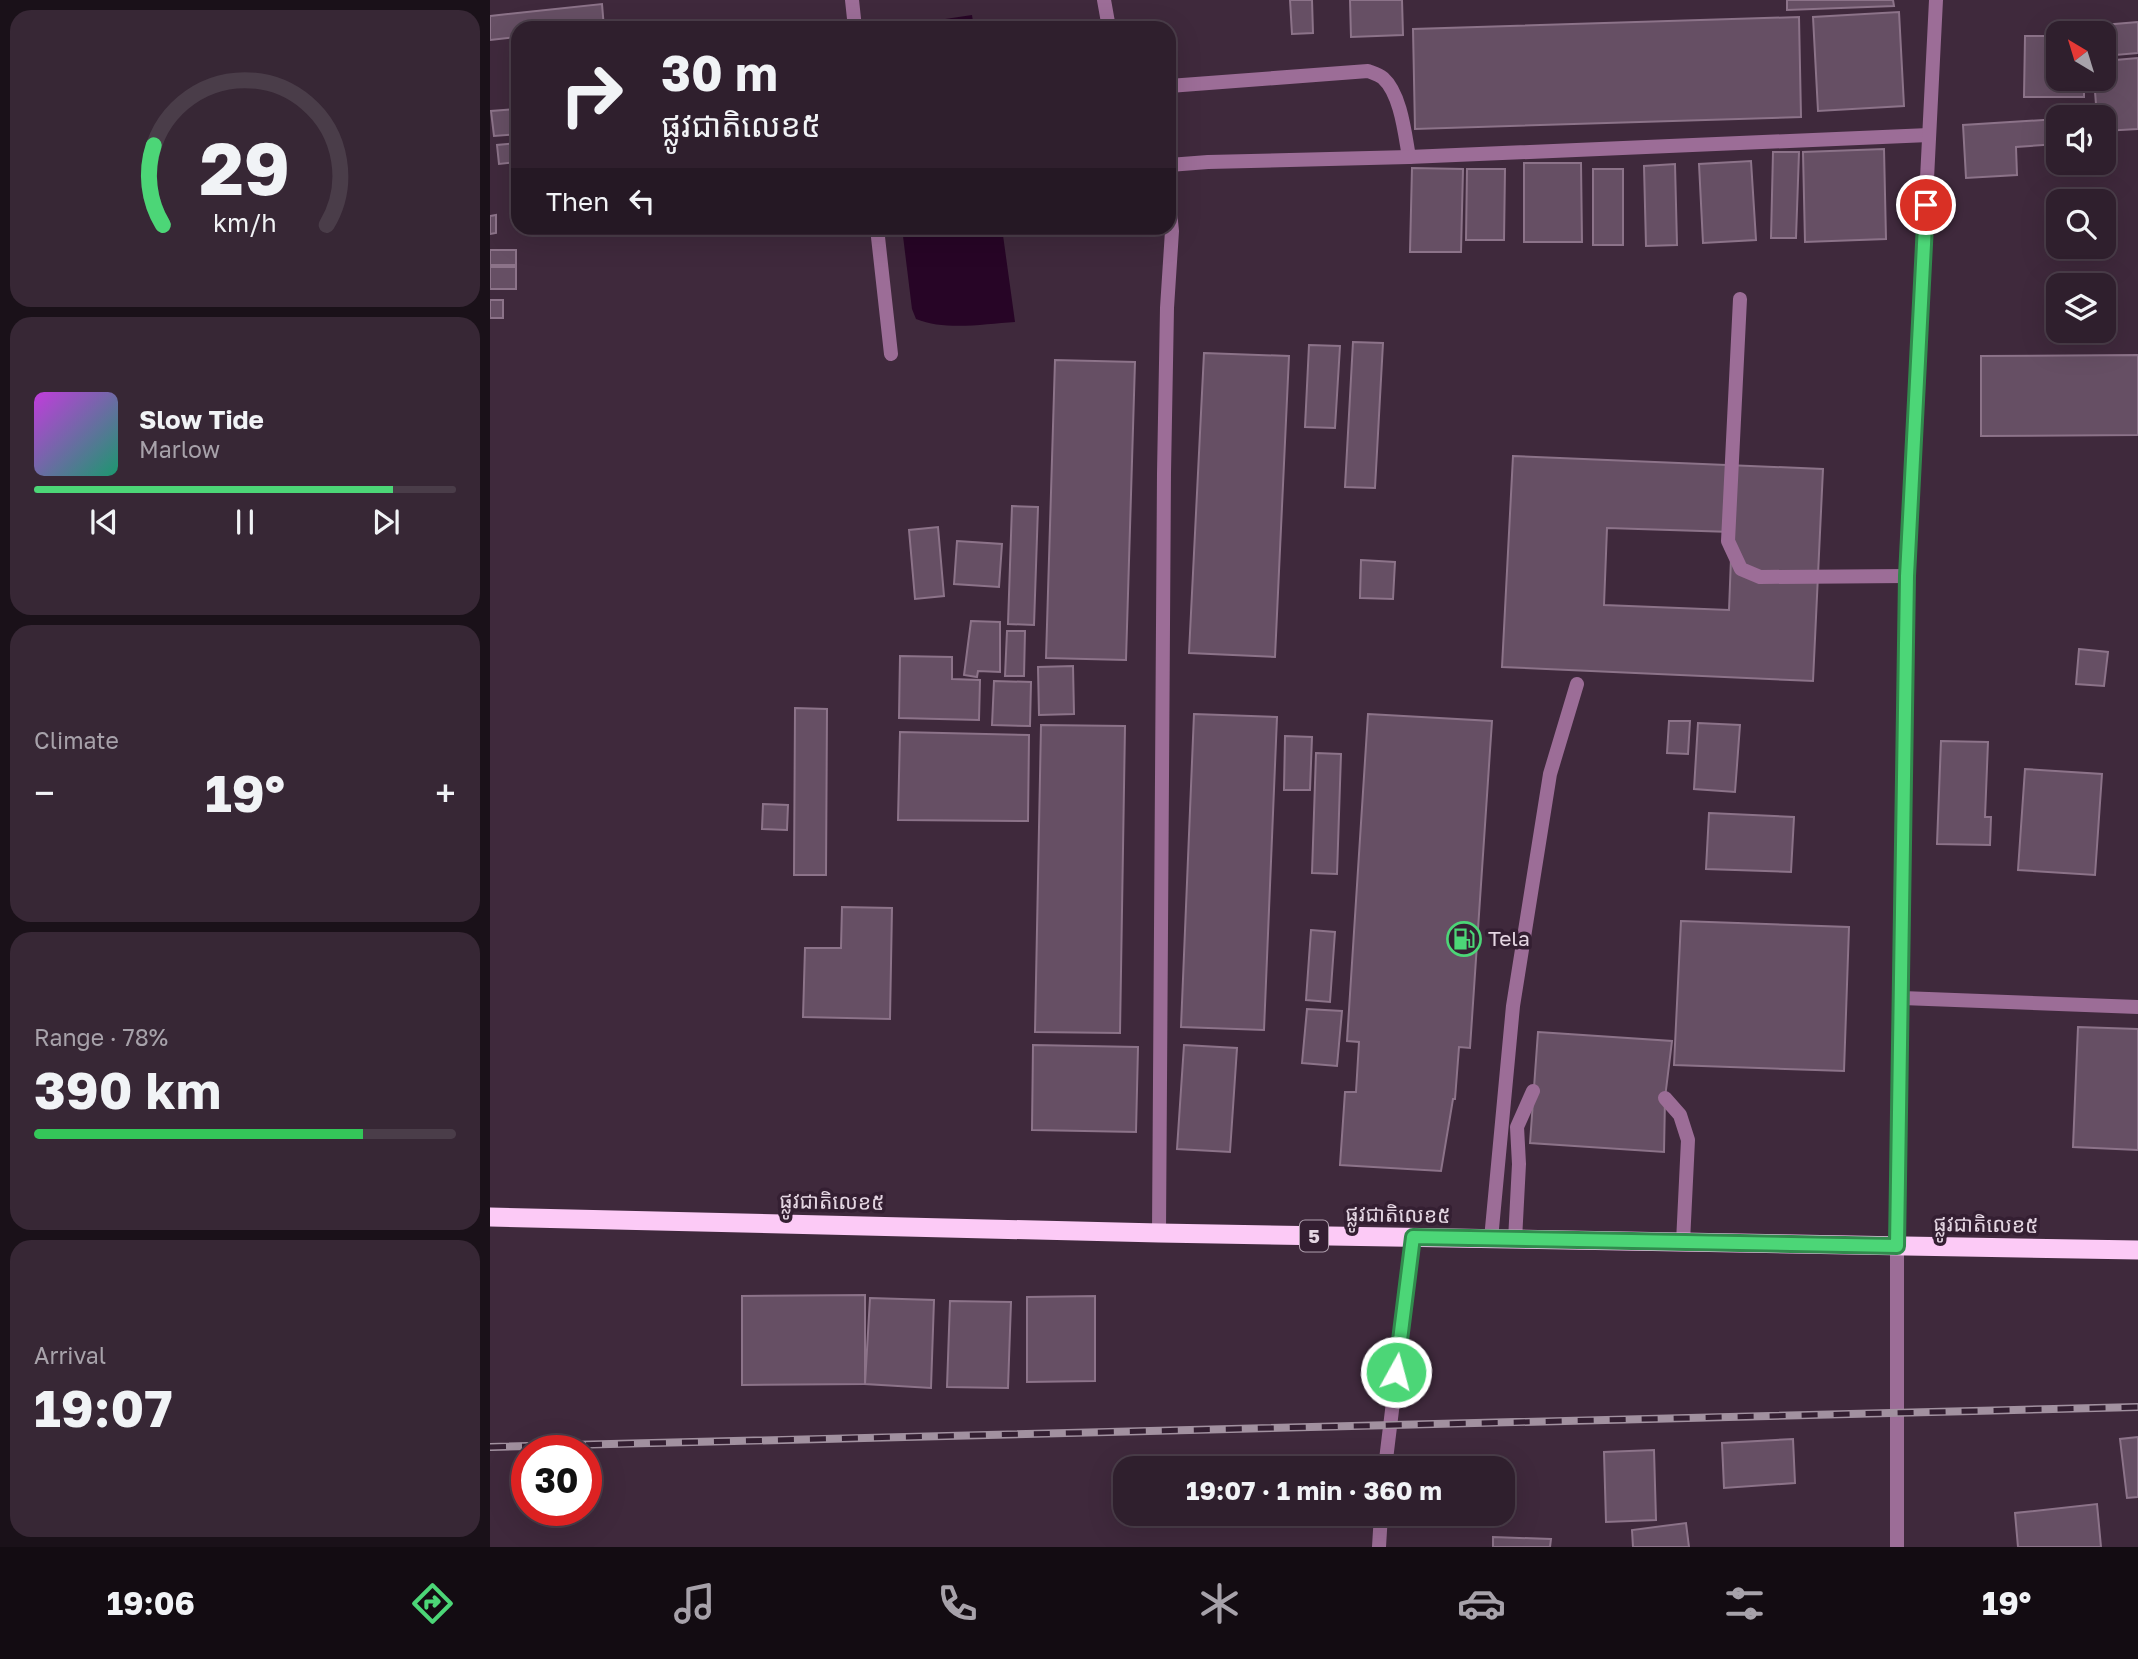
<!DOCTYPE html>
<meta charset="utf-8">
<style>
body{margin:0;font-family:"Golos Text","Noto Sans Khmer",sans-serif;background:#372735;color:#f1f3f6;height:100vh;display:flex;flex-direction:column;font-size:26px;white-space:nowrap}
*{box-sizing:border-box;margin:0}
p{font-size:23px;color:#a7a2aa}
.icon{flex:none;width:38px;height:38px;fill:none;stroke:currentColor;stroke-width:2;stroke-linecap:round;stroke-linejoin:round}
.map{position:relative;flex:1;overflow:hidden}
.details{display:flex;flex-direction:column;gap:10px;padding:10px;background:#1a1119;width:490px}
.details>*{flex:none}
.hud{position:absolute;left:21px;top:21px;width:665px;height:214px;border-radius:21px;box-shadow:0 7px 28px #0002,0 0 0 2px #4a3d49;background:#2f1f2d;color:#f1f3f6;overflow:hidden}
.needle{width:46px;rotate:322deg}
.tools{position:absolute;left:1556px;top:21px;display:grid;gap:14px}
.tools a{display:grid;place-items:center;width:70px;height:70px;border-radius:14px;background:#2f1f2d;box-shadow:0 7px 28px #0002,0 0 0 2px #4a3d49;font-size:35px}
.speed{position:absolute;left:21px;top:1435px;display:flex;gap:14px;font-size:35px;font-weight:700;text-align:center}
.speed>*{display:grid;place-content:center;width:91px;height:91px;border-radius:50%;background:#2f1f2d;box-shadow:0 7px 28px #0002,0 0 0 2px #4a3d49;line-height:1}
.speed .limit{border:10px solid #d22;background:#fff;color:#111}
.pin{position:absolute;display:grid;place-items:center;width:60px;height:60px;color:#fff;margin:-30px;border:4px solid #fff;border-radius:50%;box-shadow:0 2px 7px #0007}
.me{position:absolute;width:77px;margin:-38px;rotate:7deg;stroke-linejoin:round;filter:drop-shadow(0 0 5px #0008)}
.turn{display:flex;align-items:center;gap:24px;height:147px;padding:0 35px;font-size:32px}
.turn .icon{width:91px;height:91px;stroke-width:2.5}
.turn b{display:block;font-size:49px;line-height:60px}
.then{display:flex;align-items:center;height:66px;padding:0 35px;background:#0003;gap:14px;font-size:26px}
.big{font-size:52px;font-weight:700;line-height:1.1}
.details .card{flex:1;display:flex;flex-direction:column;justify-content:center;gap:10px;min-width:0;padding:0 24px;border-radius:21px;background:#372735}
.details .dial{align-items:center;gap:0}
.dial svg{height:182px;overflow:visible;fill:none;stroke:#4a3d49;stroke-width:7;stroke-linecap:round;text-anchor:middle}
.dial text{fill:#f1f3f6;stroke:none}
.song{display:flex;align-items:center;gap:21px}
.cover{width:84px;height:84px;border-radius:10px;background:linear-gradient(135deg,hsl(290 70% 55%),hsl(160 70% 35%))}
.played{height:7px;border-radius:4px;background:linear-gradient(90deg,#4cd677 85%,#4a3d49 85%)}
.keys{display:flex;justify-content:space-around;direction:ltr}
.heat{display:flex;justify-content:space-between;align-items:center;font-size:38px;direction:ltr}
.charge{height:10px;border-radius:5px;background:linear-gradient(90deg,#34c759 78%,#4a3d49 0)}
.trip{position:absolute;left:623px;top:1456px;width:402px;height:70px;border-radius:21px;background:#2f1f2d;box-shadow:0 7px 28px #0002,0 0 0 2px #4a3d49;font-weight:700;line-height:70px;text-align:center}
.tab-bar{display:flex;height:112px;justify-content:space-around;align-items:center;background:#130c12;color:#a7a2aa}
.tab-bar .icon{width:49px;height:49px}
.tab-bar .current{color:#4cd677}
.tab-bar b{font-size:32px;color:#f1f3f6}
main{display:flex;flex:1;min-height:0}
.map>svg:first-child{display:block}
</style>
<main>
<section class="details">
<div class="card dial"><svg viewBox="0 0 100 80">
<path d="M14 69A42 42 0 1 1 86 69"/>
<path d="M14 69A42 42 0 0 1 10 34" stroke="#4cd677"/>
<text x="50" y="56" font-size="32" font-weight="700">29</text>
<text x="50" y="72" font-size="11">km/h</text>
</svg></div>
<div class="card">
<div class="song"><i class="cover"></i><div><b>Slow Tide</b><p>Marlow</p></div></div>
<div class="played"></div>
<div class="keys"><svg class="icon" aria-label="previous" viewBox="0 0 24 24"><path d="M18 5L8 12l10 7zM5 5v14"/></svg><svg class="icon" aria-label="pause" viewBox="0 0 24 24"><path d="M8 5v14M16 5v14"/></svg><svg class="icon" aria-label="next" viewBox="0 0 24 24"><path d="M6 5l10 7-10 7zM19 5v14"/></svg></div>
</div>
<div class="card"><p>Climate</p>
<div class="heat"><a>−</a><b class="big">19°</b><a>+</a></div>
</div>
<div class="card"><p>Range · 78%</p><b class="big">390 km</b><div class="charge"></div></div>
<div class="card"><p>Arrival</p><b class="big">19:07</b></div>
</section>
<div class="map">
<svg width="1648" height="1547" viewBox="0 0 1648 1547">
<rect width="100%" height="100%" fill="#3f293c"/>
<g fill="#270526">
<path d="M482,15L484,28H395Z"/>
<path d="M412,228H512L525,322C493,324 456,331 426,319L422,309Z"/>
</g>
<g fill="#664f64" stroke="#8c7389" stroke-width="2" fill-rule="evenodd">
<path d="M800,0H822L823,33L802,34Z"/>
<path d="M860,0H912L913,35L861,37Z"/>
<path d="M1297,0H1403L1404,6L1297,10Z"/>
<path d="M112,4L114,28H28V37L0,40V16Z"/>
<path d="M1409,12L1414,106L1328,111L1323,17Z"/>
<path d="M1309,17L1311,117L925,129L923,29Z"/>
<path d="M1648,22V53L1614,56V33H1602L1601,26Z"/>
<path d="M1535,36H1568V79H1594V97H1534Z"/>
<path d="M1648,58V129L1614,131V117H1607L1604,79H1614V61Z"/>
<path d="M28,109V134L4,136L1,111Z"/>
<path d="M1568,119V144L1526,147L1527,175L1476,178L1473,125Z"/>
<path d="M28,143V162L9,164L7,145Z"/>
<path d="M1394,149L1396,239L1315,242L1313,152Z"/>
<path d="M1283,152H1309L1306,238H1281Z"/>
<path d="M1261,161L1266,240L1213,243L1209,164Z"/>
<path d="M1034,163H1091L1092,242H1034Z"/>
<path d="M1185,164L1187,245L1156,246L1154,166Z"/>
<path d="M922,168L973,169L971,252H920Z"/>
<path d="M977,169H1015L1014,240H976Z"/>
<rect x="1103" y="169" width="30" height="76"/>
<path d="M6,215V233L0,234V216Z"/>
<path d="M1568,247H1609V254L1569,258Z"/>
<rect x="0" y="250" width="26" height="15"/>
<rect x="0" y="267" width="26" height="22"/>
<rect x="0" y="300" width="13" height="18"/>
<path d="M863,342L893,343L885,488L855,487Z"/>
<path d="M819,345L850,346L845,428L815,427Z"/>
<path d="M714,353L799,356L785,657L699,653Z"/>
<path d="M1648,355V435L1491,436V356Z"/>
<path d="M565,360L645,362L636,660L556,658Z"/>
<path d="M1023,456L1333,469L1323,681L1012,667ZM1117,528L1242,532L1239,610L1114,605Z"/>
<path d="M522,506L548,507L544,625L518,624Z"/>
<path d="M448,527L454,596L425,599L419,530Z"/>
<path d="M467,541L512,544L509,587L464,584Z"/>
<path d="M871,560L905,562L903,599L870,598Z"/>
<path d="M481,621L510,622V672L488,671L487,677L474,675Z"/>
<path d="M517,631H535L534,676H515Z"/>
<path d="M1589,649L1618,652L1614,686L1586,684Z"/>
<path d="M410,656L462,657V679L490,680L489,720L409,718Z"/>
<path d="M583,666L584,714L549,715L548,667Z"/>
<path d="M504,681L541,682L540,726L502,725Z"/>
<path d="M305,708L337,709L336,875H304Z"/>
<path d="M704,714L787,717L774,1030L691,1027Z"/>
<path d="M878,714L1002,721L980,1048L969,1047L965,1099H963L951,1171L850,1165L855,1092H866L869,1042L857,1041Z"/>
<path d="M1179,721H1200L1198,754L1177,753Z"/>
<path d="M1208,723L1250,725L1245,792L1204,789Z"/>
<path d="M551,725L635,726L630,1033L545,1032Z"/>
<path d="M410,732L539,735L538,821L408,820Z"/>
<path d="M795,736L822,737L820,790H794Z"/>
<path d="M1451,741L1498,742L1495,817H1501L1500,845L1447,844Z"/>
<path d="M826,753L851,754L847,874L822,873Z"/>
<path d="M1535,769L1612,774L1605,875L1528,870Z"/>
<path d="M273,804L298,805L297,830L272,829Z"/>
<path d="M1219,813L1304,817L1301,872L1216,869Z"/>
<path d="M352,907L402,908L400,1019L313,1017L315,948H351Z"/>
<path d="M1191,921L1359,927L1354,1071L1184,1065Z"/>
<path d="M821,930L845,932L840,1002L816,1000Z"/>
<path d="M817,1009L852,1011L847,1066L812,1063Z"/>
<path d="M1588,1027L1648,1029V1150L1583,1147Z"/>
<path d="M1048,1032L1182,1041L1175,1098L1174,1152L1040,1143Z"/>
<path d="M543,1045L648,1047L646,1132L542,1130Z"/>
<path d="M694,1045L747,1048L740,1152L687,1149Z"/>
<path d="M375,1295V1384L252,1385V1296Z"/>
<path d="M605,1296V1381L537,1382V1297Z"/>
<path d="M380,1298L444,1300L441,1388L375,1384Z"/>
<path d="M460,1301L521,1302L518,1388L457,1387Z"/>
<path d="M1648,1437V1497L1637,1498L1630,1439Z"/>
<path d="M1303,1439L1305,1483L1234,1488L1232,1443Z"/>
<path d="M1164,1450L1166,1520L1116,1522L1114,1452Z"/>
<path d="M1607,1504L1611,1547H1528L1525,1513Z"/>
<path d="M1196,1523L1199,1547H1143L1142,1530Z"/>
<path d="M1003,1537L1061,1539L1060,1547H1003Z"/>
</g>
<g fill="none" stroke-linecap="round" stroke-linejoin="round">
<g stroke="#9c6d97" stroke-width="14">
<path d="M1250,299L1238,541L1251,569L1270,577L1417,576"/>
<path d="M1175,1098L1190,1115L1198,1140L1193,1242"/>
<path d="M1001,1239L1023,1006L1060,774L1087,684"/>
<path d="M1025,1240L1029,1164L1027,1127L1043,1091"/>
<path d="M1407,1547V1246"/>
</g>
<g stroke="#9c6d97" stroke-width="14">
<path d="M362,0L365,28"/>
<path d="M614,0L619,28"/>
<path d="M679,86L878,71C883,73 889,75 893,78C911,94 915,135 919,157"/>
<path d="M679,165L718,162L919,157L1439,135"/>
<path d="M387,228L401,354"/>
<path d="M1412,998L1648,1007"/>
<path d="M669,1233L674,473L677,308L682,231L679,202"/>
<path d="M895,1468L923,1237"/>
<path d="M889,1547L891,1514"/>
</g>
<path stroke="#9c6d97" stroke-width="14" d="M1407,1246L1417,576L1446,0"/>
<path stroke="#fccaf6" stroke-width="19" d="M0,1217L669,1233L1648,1250"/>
<g stroke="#a291a0" stroke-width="8">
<path id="rail" d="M0,1447L1648,1407"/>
</g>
<use href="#rail" stroke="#341f32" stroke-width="5" stroke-dasharray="16" stroke-linecap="butt"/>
</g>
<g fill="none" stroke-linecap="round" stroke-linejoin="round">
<g stroke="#318b4d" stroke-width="18">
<path id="route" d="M906,1372L923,1237L1407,1246L1417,576L1436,205"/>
</g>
<use href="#route" stroke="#4cd677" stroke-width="12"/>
</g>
<defs>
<g id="fuel-ring" transform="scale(1.75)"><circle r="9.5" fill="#341f32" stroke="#4cd677" stroke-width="1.5"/><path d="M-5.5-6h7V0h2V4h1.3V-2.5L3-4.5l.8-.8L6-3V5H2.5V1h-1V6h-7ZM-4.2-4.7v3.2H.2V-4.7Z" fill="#4cd677"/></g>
</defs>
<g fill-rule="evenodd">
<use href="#fuel-ring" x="974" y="939"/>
</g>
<g text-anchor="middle" stroke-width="7" stroke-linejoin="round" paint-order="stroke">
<rect fill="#341f32" stroke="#af9fad" stroke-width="2" x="810" y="1220.5" width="28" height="31" rx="5"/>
<g font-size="19" font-weight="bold" fill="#e4d6e2">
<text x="824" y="1243">5</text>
</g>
<g font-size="21" fill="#e4d6e2" stroke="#341f32" text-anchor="start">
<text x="998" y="946">Tela</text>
</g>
<g font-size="21" fill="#e4d6e2" stroke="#341f32">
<text transform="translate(342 1202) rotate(1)" y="7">ផ្លូវជាតិលេខ៥</text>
<text transform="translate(908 1215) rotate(1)" y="7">ផ្លូវជាតិលេខ៥</text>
<text transform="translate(1496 1225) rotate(1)" y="7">ផ្លូវជាតិលេខ៥</text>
</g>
</g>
</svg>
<div class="tools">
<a><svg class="needle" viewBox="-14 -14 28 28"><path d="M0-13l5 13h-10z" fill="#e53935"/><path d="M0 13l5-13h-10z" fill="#a7a2aa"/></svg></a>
<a><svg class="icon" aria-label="sound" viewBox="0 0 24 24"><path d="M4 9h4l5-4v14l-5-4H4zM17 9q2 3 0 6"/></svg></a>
<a><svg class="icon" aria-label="search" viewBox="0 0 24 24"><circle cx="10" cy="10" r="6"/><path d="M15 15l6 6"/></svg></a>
<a><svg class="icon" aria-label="layers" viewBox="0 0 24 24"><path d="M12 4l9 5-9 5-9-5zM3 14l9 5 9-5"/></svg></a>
</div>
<div class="speed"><div class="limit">30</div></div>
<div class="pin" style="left:1436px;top:205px;background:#d93025"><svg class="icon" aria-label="arrive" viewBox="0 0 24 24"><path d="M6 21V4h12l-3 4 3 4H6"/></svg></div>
<svg class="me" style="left:906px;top:1372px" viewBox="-20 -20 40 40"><circle r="17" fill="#4cd677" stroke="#fff" stroke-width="3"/><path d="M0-11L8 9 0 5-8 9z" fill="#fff"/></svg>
<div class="trip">19:07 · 1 min · 360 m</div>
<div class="hud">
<div class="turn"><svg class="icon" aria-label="right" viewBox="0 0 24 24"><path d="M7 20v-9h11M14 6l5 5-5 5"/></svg><div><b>30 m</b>ផ្លូវជាតិលេខ៥</div></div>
<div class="then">Then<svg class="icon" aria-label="left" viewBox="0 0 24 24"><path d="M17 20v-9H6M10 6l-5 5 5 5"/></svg></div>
</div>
</div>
</main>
<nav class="tab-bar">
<b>19:06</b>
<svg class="icon current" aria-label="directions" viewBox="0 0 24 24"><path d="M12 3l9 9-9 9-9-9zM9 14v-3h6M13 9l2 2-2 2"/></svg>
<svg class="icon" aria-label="music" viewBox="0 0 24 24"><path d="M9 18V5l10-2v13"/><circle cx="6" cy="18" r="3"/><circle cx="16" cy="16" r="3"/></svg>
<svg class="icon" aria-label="phone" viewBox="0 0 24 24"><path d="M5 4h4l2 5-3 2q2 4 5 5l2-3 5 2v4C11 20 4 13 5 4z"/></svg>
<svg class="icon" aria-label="climate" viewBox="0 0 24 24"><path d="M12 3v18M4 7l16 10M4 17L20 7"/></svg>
<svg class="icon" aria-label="car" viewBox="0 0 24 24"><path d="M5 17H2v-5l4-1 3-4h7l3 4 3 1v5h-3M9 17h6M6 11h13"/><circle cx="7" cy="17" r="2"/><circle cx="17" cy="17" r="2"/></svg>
<svg class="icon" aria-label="filters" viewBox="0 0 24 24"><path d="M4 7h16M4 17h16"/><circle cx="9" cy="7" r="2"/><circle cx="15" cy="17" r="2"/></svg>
<b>19°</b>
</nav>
